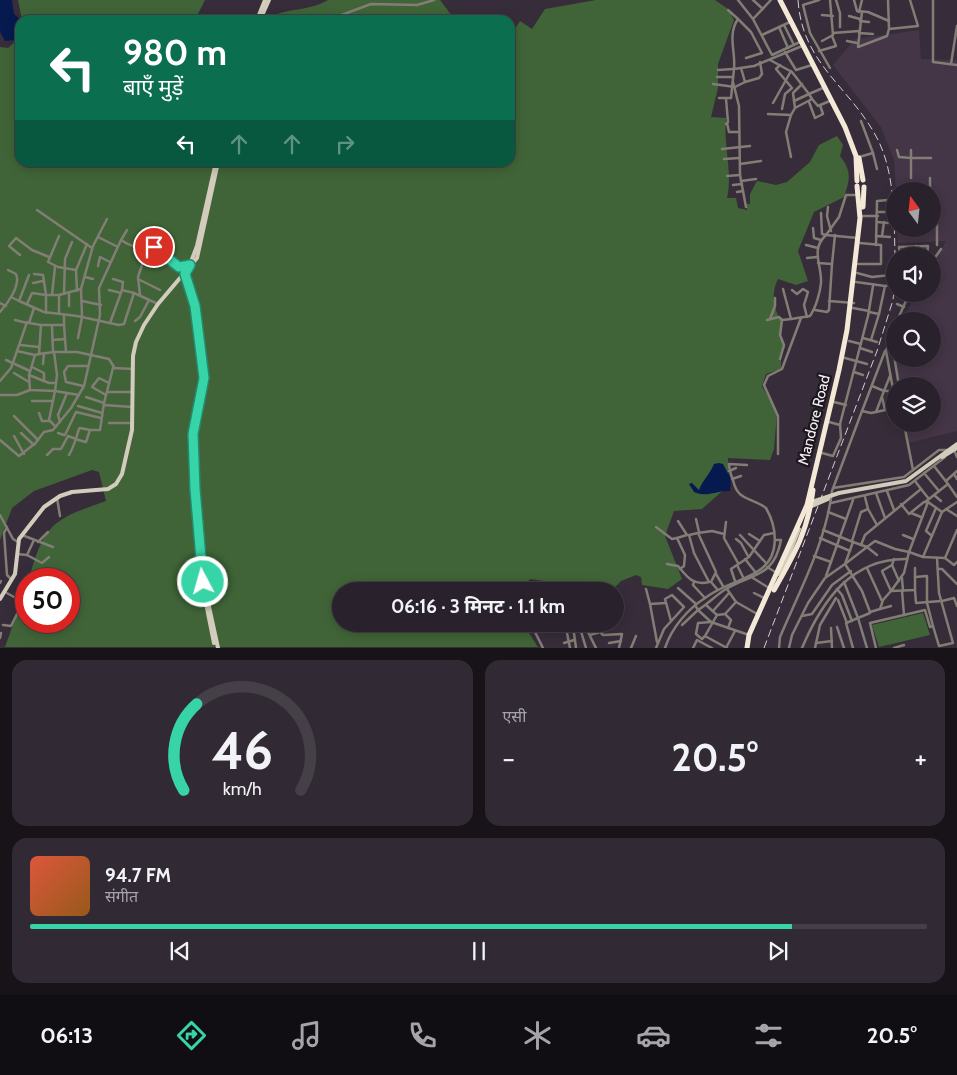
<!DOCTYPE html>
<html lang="hi">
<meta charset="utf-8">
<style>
body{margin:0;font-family:Cabin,"Noto Sans Devanagari",sans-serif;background:#312a34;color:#f1f3f6;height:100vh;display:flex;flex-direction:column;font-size:19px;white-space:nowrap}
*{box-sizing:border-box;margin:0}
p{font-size:16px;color:#a5a4a9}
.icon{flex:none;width:28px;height:28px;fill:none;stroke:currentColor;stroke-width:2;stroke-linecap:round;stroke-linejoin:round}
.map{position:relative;height:648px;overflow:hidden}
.sheet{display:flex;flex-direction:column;gap:12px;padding:12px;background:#171318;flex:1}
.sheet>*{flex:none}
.hud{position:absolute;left:15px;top:15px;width:500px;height:152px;border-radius:15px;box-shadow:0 2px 12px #0003,0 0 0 1px #453f48;background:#0b6e4f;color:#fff;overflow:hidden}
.needle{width:32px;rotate:345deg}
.tools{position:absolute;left:886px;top:182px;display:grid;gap:10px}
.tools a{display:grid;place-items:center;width:55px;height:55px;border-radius:50%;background:#29222c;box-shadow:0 2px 12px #0003,0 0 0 1px #453f48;font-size:25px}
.speed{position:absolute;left:15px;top:568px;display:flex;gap:10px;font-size:25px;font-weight:700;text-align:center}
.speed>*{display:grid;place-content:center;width:65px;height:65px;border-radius:50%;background:#29222c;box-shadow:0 2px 12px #0003,0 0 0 1px #453f48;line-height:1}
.speed .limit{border:8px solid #d22;background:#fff;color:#111}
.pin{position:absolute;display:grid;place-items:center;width:42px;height:42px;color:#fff;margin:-21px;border:2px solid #fff;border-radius:50%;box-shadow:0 1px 5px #0007}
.me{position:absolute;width:55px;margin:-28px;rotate:354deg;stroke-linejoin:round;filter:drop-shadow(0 0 4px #0008)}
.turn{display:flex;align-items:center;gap:18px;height:105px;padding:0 25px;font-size:22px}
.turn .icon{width:65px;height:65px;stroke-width:2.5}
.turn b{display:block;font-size:35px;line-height:42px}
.lanes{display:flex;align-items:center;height:48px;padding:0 25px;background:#0003;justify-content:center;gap:25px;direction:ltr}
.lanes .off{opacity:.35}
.big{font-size:38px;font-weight:700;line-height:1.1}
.sheet .card{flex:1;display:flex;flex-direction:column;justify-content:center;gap:8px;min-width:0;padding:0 18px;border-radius:15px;background:#312a34}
.sheet .dial{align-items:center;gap:0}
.dial svg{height:130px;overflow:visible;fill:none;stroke:#453f48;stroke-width:7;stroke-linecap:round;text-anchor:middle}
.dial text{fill:#f1f3f6;stroke:none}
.song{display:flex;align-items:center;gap:15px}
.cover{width:60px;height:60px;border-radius:8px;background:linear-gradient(135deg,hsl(10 70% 55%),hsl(30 70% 35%))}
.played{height:5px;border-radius:2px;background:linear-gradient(90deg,#36d4a7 85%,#453f48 85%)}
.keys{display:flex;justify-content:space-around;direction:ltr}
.heat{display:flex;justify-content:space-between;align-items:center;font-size:28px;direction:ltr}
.sheet .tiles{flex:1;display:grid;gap:12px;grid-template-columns:1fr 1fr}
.card:last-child{grid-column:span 2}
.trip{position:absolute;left:332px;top:582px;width:292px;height:50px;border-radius:25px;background:#29222c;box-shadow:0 2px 12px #0003,0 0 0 1px #453f48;font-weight:700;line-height:50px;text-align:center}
.dock{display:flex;height:80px;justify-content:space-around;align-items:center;background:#100e12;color:#a5a4a9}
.dock .icon{width:35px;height:35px}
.dock .selected{color:#36d4a7}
.dock b{font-size:22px;color:#f1f3f6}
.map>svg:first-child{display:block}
</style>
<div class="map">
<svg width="957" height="648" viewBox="0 0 957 648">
<rect width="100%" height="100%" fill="#372d3a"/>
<path fill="#443547" d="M919,30L921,59L957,60V431L908,443L906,424H932V386H900L896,359H932V321H901L917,294H932L933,265L946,241L898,243L897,229H932V191H896L894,160L881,127L833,65L855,39Z"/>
<g fill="#406437">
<path d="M18,0H205L195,20H22Z"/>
<path d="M328,0H440L455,20H266C284,7 309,12 328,0Z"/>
<path d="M596,0H715L728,9L734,20L718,64V88L711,117L726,118C723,145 733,172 727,198H736L738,208L747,210V204H750V194L757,181L776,185L787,182L810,162L819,145L837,136L843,145L840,156C852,171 850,180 844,197L814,212L798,251L808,281L796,285L778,279C771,292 773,311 782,321L781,337L785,347L781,355V369L766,374L762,386L777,413L774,449L770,460L728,458V486L702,509L674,511L665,536L682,579L668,589L642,585L641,577L636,575L621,581L611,591H563L552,582L530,579L518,591H341V624H523L538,647H5L26,589V621H69V579H29C44,523 54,519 106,501L99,472L92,470L34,491L12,508L0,540V47L8,48L19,38L20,33V162H510V31L513,32L520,21L532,29L545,9Z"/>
<path d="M923,613L930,635L879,647L872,625Z"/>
</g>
<g fill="#071a50">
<path d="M0,0H12L14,14L21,20L14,29L17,40L5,41L0,32Z"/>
<path d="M719,463L723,464L731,479L730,491C717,490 707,498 694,492L689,484L692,483L699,490C702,481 710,474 714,464Z"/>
</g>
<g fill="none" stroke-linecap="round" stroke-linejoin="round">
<g stroke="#827e76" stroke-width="2.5">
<path d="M738,0L753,19L771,0"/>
<path d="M753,0L763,9"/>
<path d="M819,0L803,5L810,33L830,68"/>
<path d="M836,0L840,13V27"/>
<path d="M854,0L857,11L868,12L889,21"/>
<path d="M888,0L889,29L918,26L910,0"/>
<path d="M933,0V62L957,65"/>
<path d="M728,10L738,19C727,35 736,52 734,69"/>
<path d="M859,12L862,0"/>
<path d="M862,12L858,47L887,36L889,29"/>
<path d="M822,15L833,16"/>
<path d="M849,16L860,19"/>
<path d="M738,19L751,32L762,53L746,58"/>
<path d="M753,19L772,55L800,42"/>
<path d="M328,20L371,4L417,5L434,0"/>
<path d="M860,21L869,22"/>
<path d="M784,25L794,45"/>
<path d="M779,27L788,48"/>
<path d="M833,33L859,31"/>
<path d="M859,33L873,34"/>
<path d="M762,35L790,22"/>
<path d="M822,41L833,35L830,0"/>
<path d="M847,41L857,43"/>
<path d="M819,51L836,46L832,36"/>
<path d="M785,52L796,70L812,65"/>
<path d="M770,60L792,72L809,94L825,87"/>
<path d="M951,64L957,26"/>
<path d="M780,65L776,69L792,88L785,94L782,109"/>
<path d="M741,68L745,82L759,78L762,74L760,62"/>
<path d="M718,70L733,69"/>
<path d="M717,77H733"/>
<path d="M733,82L739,106L740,175L746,207"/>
<path d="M713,84L735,87L745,82"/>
<path d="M719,98H731L734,69L754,66L802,46"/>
<path d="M726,99L728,122L726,124"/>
<path d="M812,99L818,106L832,100"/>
<path d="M809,102L815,118L823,114L820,105"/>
<path d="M773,103L791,71"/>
<path d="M795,108L793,93L802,84"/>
<path d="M768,114L791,115L795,108L812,99L809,94L794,101"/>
<path d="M791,115L786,132L791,157"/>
<path d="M727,123L729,132H738"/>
<path d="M722,149L750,146"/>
<path d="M897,150L899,157L911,158V178"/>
<path d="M911,150V158H931"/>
<path d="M873,153L877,169"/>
<path d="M859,157L873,153L861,121"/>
<path d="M724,159L739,158"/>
<path d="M740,164L761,161"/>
<path d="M727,176L740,175"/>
<path d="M930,178V191"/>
<path d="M741,181L756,179"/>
<path d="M912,183L913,191"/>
<path d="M733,185L742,184"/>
<path d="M737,192L743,191"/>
<path d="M932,198H937"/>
<path d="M828,207L827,216L831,231"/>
<path d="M37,210L92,248"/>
<path d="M932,210H937"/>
<path d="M878,212H888"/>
<path d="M821,213L822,234L826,235L839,217L846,195H857"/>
<path d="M863,216H878"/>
<path d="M877,222L888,223"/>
<path d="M932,223L937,224V245"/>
<path d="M813,228L814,238L821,240"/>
<path d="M59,236L48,262L58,267L76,270"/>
<path d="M876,236L890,237"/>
<path d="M882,236L884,222"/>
<path d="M98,237L118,247"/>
<path d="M121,240L127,230"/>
<path d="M806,245L818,248"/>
<path d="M876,245L877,201L888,200"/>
<path d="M20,255L9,246L16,238L32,250L49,257"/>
<path d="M900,256L899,247L928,246L927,256"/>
<path d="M914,256L916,246"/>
<path d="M807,258L817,257"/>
<path d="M934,259L941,249"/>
<path d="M818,263L832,264L835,235"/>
<path d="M858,264H881V245L860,243"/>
<path d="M98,266L100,257L110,262"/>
<path d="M857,273L872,277L891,275"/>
<path d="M85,277L93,279"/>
<path d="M113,279L123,282L122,290"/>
<path d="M138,279L160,290"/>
<path d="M856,282L885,286L891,285"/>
<path d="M33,283L43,281"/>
<path d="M783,289L791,319L810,316C816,307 820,293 821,283C822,265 810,250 826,235L858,238"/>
<path d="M109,290L121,293"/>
<path d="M792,290L797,294L803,289L808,292L804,305L807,317"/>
<path d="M77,291L76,270L87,244"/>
<path d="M64,294L65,259L72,242"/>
<path d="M52,295L55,267"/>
<path d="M140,295L138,277L142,265"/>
<path d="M11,297L19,301L29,275"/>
<path d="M19,301L44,312L77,316L119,325L124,324L134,293L158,304"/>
<path d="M82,301L101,305"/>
<path d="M829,301L854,303"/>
<path d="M0,303L6,306"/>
<path d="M27,304L32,293L46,295L43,275L34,274"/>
<path d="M897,304L904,307"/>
<path d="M69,306V293"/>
<path d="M34,308L29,323L41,325"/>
<path d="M853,308L869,311"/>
<path d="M815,310L827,312L829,310L832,264"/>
<path d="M0,312C8,303 21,285 16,274L8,270"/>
<path d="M869,312L879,314L885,286"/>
<path d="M46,313V295H59"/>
<path d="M59,313V295L81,289"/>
<path d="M64,315V325"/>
<path d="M770,319L775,306V298"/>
<path d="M15,320L27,323"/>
<path d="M767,320L779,317L782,320"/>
<path d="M135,321L140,317L149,300"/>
<path d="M897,321L909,294"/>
<path d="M27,322L17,351L35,355"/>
<path d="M110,323L122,290L134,293"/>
<path d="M895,325L886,351L895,400"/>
<path d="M52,326L53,352"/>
<path d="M78,338L82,317L81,289L93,246L107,219"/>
<path d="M863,338L877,342"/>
<path d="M52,340L65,339"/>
<path d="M871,340L879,314"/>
<path d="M849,341L861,344"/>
<path d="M892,343L899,386"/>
<path d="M20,345L39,347"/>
<path d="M860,348L872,352"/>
<path d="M54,352L39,354L41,325H64L66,352"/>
<path d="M39,354L35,355L29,375L30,390L55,391L57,375L54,352H77L109,359L114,367"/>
<path d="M845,358L867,364"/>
<path d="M780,359L784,345L780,335L782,320L791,319"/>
<path d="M6,360L30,371"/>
<path d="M43,364L44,353"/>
<path d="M32,367L44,373V380"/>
<path d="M854,372L863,375"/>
<path d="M14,373L29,382"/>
<path d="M29,375L49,383H56"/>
<path d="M0,381L11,368L17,351"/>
<path d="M83,386L66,382L64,372L68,366H87"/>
<path d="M872,386L884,391L890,376"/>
<path d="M107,392H132"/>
<path d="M0,395H17L30,390"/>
<path d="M106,395L92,387L99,378L109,383"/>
<path d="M86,397L104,403"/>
<path d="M882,397L885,410"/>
<path d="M32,401H53"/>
<path d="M834,402L846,405"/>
<path d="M104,405L132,407"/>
<path d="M78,406L102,413"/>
<path d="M862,411L885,351"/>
<path d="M876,412L884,391H893"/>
<path d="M39,413L42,421H49"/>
<path d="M14,416L38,440"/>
<path d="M60,422L58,415L67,393"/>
<path d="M829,422L840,425"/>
<path d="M109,423H133"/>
<path d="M904,424L913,470"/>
<path d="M56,427L49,420L55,391L79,395"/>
<path d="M90,430H100L104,403L113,368L133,369"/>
<path d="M21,433L34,445L44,432L53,430L71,408L84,386L100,315L99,288L121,240C133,248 143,249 156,247L161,255L179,267L190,265"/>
<path d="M58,433L64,435"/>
<path d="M65,435L76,412L101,418"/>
<path d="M14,436L24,454"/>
<path d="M0,440L19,456L33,445"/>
<path d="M954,450L957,457"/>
<path d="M822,453L833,456L841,438L840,424L868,316L873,286"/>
<path d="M778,454V416L764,385L768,376L782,369L801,318"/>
<path d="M47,455L53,449H61L68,436C74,438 80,441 86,442L90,430L80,428L79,429C76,438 74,447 69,455"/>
<path d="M934,466L948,484L939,491"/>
<path d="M729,471L736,468"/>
<path d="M924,473L939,491L929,499"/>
<path d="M954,474L957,479"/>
<path d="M732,479L741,476"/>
<path d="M915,481L921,489"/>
<path d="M946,481L957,471"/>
<path d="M948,484L957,497"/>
<path d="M833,488L904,477L939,450H947"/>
<path d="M887,491L894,510"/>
<path d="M876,493L885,518"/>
<path d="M934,495L941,501"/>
<path d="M57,498L60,516"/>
<path d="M928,502L942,512"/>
<path d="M831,503L909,485L945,457"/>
<path d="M901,504L909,514L924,502H928L909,552L923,557L942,512L957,502"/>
<path d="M868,509L877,525"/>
<path d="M946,509L957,516"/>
<path d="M828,512L846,519"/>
<path d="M911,513L921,517"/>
<path d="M0,515L13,539L18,542"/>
<path d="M696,519L699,532"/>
<path d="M726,522L724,538L738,563"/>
<path d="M7,527L4,533L7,575L11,579"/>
<path d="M656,527L672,539L677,538L685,555L684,566L680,569"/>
<path d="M698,533L689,535L694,553L709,582"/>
<path d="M749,534L760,541"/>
<path d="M22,535L53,547"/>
<path d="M740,535L766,563"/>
<path d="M903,535L913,539"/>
<path d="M932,536L926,531L936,508"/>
<path d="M677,538L687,535L678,521"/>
<path d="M820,538L850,551"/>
<path d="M736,539L741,543L748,556"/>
<path d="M852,541L861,512L868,509L865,497"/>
<path d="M38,542L48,532"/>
<path d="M853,542L867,547L845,564L862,591L870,612L880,609L883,600L891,591L882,571L892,565"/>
<path d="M861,545L865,535L921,489L929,499L926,501"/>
<path d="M17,554L27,555L42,563L49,557"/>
<path d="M27,555L34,540"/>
<path d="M877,555L867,547L875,541L895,549L909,552L904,573L891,591L915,590V568"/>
<path d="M814,556L831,562"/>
<path d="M923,557L945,558L957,530"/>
<path d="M945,558L954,565L957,562"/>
<path d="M745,559L756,573"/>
<path d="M894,559L892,565L899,581"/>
<path d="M667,564L678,566C687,577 693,586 709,582"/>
<path d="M737,565L743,577"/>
<path d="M767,567L777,573"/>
<path d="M867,568L882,601"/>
<path d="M938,569H942L957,584"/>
<path d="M716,574L723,586"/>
<path d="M826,576L853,500"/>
<path d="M915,577L927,576V603L933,626"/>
<path d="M753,578L769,588"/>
<path d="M902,578L903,591"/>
<path d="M735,581L731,569L749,557L764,535L774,533"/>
<path d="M844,582L858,618L846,623L853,648"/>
<path d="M0,583L1,581"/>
<path d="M678,588L696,604"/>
<path d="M646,589L650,604"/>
<path d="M717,589L711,582L716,572L698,533L712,531L724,534"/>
<path d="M727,589L736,602L759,615"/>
<path d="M837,589L842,595L852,621"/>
<path d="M915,590L916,603L941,601"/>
<path d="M902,591L904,615L925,610L930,627L933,626L939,646L953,643L939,593L937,558"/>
<path d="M754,593L764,598"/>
<path d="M705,598C722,585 741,582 758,571C781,557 777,527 766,508C750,496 738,502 733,480C731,475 729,470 729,464L747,465"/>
<path d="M838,600L847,623"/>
<path d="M942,601L954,598L957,606"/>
<path d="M706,605L717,615L725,614L736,602"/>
<path d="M880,609L891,606"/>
<path d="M713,611L729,593"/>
<path d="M725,614L731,620L728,628"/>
<path d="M717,615L705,636L727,648"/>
<path d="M802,616L812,614L832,585L851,571"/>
<path d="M711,622L749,635"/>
<path d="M531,624L543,648"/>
<path d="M568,624L579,628H586L596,648"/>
<path d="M568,624L567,633L570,648"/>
<path d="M3,625L11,626L23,602L5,592"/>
<path d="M682,625L698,610L695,605"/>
<path d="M573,626L576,648"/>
<path d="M837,627L844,648"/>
<path d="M580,628L586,648"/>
<path d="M831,628L832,648"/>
<path d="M604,631L611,627L612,624"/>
<path d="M601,633L603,635L622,634L619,648"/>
<path d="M590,635L604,631L602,624"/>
<path d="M705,636L702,639L696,634L698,623L711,622L698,610C708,604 716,595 726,589C752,573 774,578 781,540H775"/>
<path d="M0,638L1,633"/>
<path d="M657,642L650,604L666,603"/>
<path d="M564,643L574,640"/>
<path d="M609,643L621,641"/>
<path d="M816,643L832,641"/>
<path d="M727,646L735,631"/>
<path d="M631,648L636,636"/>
<path d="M656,648L664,629L684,607L672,595L665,599L671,621"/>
<path d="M665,648C672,627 688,609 705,598L693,585L694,582"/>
<path d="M693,648L697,640L712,648"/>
<path d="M779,648L780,637C800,590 826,542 832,491L862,411L871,413L895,408"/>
<path d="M789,648L792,635L808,603L825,578L845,564L853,542L823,530"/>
<path d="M802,648C822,601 851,558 907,559"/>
<path d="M815,648L820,625L836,598"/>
<path d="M867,648L858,618L870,613"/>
<path d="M876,648L870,623L904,615"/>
<path d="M894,648L904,645"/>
</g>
<g stroke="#d3cbbb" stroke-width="4">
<path d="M257,20L265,0"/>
<path d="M260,20L269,0"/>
<path d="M189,267L197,246L216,162"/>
<path d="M185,275L198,306L206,372L205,388L195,434L197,473L208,602L218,648"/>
<path d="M185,277L194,302L197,326"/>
<path d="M942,457L957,448"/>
<path d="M195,499L193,434L204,380"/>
<path d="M812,502L839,493L906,481L957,444"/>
<path d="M196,506L201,557"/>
<path d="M812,506L828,499"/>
<path d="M778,574L786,562L799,529"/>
<path d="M204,593L214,643"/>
<path d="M0,599L15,574L19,539L44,507L60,496L72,492L108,489L116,484L122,474L132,430L133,356L136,342L144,325L158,304L197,258L218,162"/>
</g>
<g stroke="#f3e9d6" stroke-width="5">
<path d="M780,0L845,127L856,156L857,181"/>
<path d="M859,158L863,180"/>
<path d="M863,207L864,187"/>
<path d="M774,590C794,555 808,531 813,490"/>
<path d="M747,648L749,635L807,505L839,370L847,330L860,218L857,186"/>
</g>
<g stroke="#d4ccd5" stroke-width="1" stroke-dasharray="8 4" stroke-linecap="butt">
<path d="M798,0C802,65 852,88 878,140C895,174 894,218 895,256"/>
<path d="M764,648L877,351L893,300L895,281"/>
</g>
</g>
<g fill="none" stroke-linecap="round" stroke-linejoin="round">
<g stroke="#238a6d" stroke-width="12">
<path id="route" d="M154,247L179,267L190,265L185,274L195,306L204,378L193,434L195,489L203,582"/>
</g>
<use href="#route" stroke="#36d4a7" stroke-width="9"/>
</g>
<g text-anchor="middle" stroke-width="4.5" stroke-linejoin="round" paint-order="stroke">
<g font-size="15" fill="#f7f0f8" stroke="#1c171d">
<text transform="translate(814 420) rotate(-76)" y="5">Mandore Road</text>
</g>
</g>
</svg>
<div class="tools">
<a><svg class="needle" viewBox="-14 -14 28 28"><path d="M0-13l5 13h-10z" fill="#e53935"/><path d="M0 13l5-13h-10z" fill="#a5a4a9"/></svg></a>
<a><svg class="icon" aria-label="sound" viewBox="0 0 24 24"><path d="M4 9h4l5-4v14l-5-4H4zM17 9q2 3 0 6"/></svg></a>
<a><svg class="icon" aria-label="search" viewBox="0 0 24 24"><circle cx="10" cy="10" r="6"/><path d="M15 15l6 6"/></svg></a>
<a><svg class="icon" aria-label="layers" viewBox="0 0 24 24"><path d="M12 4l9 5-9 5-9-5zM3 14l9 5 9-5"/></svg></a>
</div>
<div class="speed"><div class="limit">50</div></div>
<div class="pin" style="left:154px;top:247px;background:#d93025"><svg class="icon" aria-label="arrive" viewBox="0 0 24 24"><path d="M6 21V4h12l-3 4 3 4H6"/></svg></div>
<svg class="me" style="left:203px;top:582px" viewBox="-20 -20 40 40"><circle r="17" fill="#36d4a7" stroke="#fff" stroke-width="3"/><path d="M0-11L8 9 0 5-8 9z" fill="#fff"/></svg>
<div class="trip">06:16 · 3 मिनट · 1.1 km</div>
<div class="hud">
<div class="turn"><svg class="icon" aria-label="left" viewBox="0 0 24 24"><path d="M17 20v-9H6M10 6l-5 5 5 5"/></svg><div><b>980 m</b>बाएँ मुड़ें</div></div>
<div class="lanes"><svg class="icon" aria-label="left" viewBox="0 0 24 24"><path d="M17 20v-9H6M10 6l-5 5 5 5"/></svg><svg class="icon off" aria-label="ahead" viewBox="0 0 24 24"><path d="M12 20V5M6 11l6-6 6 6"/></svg><svg class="icon off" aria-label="ahead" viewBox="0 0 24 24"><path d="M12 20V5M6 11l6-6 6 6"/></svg><svg class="icon off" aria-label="right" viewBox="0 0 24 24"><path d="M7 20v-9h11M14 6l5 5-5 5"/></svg></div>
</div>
</div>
<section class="sheet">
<div class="tiles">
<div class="card dial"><svg viewBox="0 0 100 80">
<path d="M14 69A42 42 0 1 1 86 69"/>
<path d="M14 69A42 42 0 0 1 22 16" stroke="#36d4a7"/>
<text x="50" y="56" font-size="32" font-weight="700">46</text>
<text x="50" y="72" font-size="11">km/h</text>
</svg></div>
<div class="card"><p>एसी</p>
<div class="heat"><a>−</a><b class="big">20.5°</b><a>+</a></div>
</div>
<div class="card">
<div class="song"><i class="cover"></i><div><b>94.7 FM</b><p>संगीत</p></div></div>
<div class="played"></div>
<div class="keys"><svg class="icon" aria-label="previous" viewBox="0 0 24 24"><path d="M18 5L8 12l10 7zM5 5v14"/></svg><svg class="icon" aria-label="pause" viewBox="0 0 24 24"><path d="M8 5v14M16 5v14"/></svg><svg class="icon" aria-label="next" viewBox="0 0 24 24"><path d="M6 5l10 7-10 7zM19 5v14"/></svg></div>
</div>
</div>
</section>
<nav class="dock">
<b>06:13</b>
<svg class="icon selected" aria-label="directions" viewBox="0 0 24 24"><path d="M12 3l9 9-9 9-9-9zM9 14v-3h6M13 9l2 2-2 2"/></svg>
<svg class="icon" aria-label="music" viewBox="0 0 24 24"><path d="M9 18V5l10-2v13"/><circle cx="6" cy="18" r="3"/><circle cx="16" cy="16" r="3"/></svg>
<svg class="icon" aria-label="phone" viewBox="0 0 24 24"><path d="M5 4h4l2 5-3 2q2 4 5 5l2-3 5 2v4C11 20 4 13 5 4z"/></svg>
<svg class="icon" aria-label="climate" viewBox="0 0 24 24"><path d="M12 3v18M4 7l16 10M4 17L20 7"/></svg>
<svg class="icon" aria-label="car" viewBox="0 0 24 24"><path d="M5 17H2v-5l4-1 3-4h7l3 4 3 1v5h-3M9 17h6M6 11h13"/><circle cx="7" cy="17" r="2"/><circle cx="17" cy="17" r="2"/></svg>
<svg class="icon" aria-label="filters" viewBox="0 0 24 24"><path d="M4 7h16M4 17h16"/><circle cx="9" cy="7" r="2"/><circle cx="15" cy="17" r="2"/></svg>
<b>20.5°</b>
</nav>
